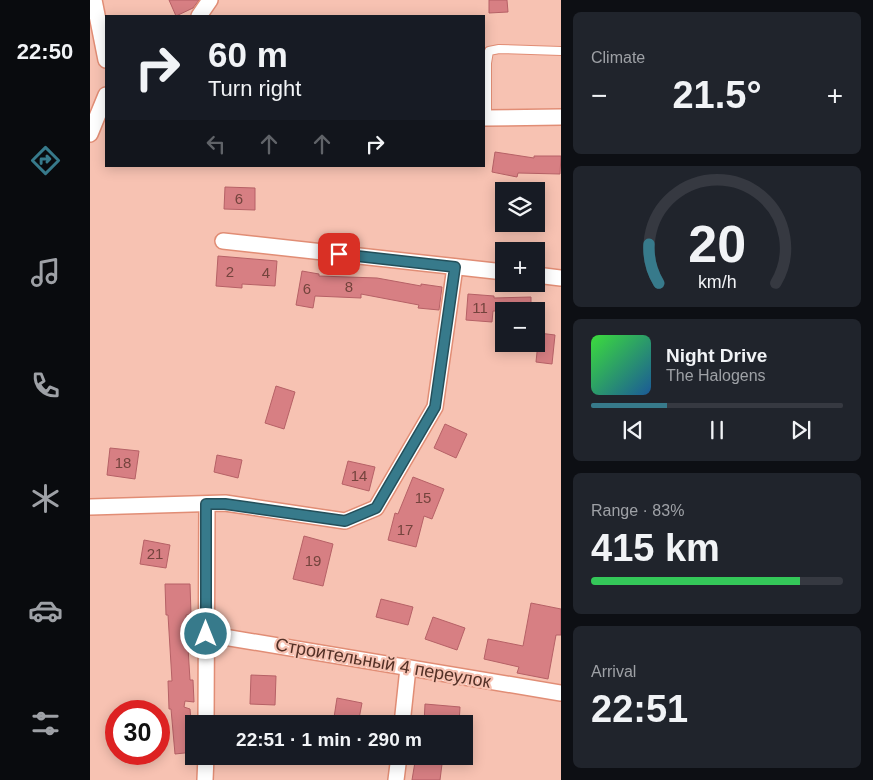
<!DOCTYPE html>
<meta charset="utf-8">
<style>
body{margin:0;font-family:Helvetica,sans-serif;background:#20242c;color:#f1f3f6;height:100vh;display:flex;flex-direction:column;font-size:19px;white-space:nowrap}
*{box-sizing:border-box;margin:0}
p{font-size:16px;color:#9ea1a6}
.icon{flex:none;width:28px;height:28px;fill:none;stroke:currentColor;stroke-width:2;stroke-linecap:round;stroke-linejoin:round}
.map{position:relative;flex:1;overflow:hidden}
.drawer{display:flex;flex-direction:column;gap:12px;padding:12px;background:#0d0f14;width:312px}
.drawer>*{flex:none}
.banner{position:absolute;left:15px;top:15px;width:380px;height:152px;border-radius:0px;box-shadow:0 2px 12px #0003;background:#171b24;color:#f1f3f6;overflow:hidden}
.controls{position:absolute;left:405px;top:182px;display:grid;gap:10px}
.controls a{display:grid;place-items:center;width:50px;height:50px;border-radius:0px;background:#171b24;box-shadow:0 2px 12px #0003;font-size:25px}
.speed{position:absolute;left:15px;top:700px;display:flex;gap:10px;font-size:25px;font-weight:700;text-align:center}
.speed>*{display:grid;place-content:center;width:65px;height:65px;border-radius:50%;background:#171b24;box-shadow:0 2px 12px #0003;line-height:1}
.speed .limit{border:8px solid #d22;background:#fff;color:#111}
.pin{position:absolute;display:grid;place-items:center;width:42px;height:42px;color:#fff;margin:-21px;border-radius:10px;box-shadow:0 2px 8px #0006}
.me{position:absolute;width:55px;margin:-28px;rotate:0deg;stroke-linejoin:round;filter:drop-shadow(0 0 4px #0008)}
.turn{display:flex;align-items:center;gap:18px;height:105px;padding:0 20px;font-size:22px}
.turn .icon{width:65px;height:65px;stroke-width:2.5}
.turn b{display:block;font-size:35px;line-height:42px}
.lanes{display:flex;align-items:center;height:48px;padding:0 20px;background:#0003;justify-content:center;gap:25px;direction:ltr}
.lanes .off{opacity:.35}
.big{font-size:38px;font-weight:700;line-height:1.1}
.drawer .tile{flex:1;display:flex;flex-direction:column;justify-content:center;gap:8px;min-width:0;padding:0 18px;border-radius:8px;background:#20242c}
.drawer .dial{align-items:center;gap:0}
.dial svg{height:130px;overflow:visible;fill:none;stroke:#363941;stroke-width:7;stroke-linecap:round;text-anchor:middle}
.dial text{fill:#f1f3f6;stroke:none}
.song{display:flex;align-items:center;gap:15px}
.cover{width:60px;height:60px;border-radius:8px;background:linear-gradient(135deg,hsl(120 70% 55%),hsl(210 70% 35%))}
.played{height:5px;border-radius:2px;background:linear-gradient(90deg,#377a8b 30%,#363941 30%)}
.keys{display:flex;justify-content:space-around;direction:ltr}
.heat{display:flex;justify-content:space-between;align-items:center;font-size:28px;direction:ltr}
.charge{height:8px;border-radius:4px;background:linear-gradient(90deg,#34c759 83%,#363941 0)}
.trip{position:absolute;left:95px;top:715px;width:288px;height:50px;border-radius:0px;background:#171b24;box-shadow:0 2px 12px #0003;font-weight:700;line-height:50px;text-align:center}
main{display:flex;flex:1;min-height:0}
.menu{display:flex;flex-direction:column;width:90px;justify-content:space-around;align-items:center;background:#090b0e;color:#9ea1a6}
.menu .icon{width:35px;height:35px}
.menu .current{color:#377a8b}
.menu b{font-size:22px;color:#f1f3f6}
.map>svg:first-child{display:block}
</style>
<main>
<nav class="menu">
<b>22:50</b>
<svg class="icon current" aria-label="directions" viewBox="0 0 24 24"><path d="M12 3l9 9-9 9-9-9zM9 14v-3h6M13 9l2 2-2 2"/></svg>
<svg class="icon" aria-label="music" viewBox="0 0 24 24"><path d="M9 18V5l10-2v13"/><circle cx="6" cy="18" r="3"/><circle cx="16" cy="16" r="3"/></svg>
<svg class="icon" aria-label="phone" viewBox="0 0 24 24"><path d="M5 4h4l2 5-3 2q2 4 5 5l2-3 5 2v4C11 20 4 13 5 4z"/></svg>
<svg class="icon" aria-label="climate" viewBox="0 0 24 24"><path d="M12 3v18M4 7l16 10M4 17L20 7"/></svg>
<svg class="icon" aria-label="car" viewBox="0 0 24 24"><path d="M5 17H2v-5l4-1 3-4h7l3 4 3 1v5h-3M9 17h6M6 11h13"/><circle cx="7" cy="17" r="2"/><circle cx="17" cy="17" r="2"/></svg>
<svg class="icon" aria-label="filters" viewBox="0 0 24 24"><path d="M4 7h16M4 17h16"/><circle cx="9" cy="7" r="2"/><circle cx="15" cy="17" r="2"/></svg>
</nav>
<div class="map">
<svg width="471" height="780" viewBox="0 0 471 780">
<rect width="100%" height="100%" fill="#f7c2b2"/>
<g fill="#d77f83" stroke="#b66166">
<path d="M79,0H109L103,8L86,16Z"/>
<path d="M399,0H417L418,12L399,13Z"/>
<path d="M405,152L444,158V156H471L470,174L428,173L427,177L402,172Z"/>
<path d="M135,187L165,188V210L134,209Z"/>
<path d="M128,256L187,261L185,286L152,284V288L126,286Z"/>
<path d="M212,271L229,274V276L287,278L331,286V284L352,287L349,310L328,308L329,305L271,294V298L225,296L223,308L206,305Z"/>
<path d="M378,294L404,296V298L441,297V311H403L402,322L376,320Z"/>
<path d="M449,333L465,335L462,364L446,362Z"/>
<path d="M186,386L205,392L194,429L175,423Z"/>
<path d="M355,424L377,434L366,458L344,448Z"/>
<path d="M20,448L49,451L45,479L17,475Z"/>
<path d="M127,455L152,460L148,478L124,472Z"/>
<path d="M258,461L285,467L279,491L252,484Z"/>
<path d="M323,477L354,489L342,519L334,516L326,547L298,540L305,513L308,514Z"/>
<path d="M214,536L243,544L233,586L203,579Z"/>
<path d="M54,540L80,545L76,568L50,564Z"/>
<path d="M75,584H100L101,614L96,615L100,680H103L104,702L95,701L94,707L100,709L104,752L85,754L81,709H79L78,681H82L78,615H76Z"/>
<path d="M291,599L323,607L318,625L286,617Z"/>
<path d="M441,603L471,609V635H466L458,679L427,673L429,667L394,659L398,639L433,646Z"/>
<path d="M343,617L375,628L367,650L335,639Z"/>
<path d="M161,675L186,676L185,705L160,704Z"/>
<path d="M247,698L272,703L268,724H243Z"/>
<path d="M335,704L370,707L369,724H334Z"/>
<path d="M326,756H353L350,780H322Z"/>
</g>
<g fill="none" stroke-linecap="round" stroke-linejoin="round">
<g stroke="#e18d75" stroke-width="10">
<path id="lane" d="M397,118V63L399,51L409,49L471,51"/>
</g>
<g stroke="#e18d75" stroke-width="18">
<g id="street">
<path d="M4,0L16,60"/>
<path d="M109,16L120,0"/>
<path d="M394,118L471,117"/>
<path d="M0,134L16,95"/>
<path d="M133,241L414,272"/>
<path d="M446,275L471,278"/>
<path d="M0,507L135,503L255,521L286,508L345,407L365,267"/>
<path d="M116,634L471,693"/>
<path d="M116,724L117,504"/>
<path d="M312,724L318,668"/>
<path d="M115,780L116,756"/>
<path d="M306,780L309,756"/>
</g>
</g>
<use href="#lane" stroke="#fff" stroke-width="8"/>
<use href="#street" stroke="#fff" stroke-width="15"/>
</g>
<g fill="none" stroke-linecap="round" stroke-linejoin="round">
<g stroke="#244f5a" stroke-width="12">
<path id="route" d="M116,634V504H135L255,521L286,508L345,407L365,267L249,254"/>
</g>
<use href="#route" stroke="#377a8b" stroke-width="9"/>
</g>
<g text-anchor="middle" stroke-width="4.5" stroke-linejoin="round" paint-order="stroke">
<g font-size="15" fill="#74443d">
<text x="149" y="204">6</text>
<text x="140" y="277">2</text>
<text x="176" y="278">4</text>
<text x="259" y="292">8</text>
<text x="217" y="294">6</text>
<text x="390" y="313">11</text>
<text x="33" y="468">18</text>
<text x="269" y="481">14</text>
<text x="333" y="503">15</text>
<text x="315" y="535">17</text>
<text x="65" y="559">21</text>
<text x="223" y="566">19</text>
</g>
<g font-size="18" fill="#533026" stroke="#f7c2b2">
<text transform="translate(293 663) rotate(10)" y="6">Строительный 4 переулок</text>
</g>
</g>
</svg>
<div class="controls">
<a><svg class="icon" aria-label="layers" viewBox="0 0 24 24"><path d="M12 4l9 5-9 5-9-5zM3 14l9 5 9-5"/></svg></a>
<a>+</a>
<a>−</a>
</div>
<div class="speed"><div class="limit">30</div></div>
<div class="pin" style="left:249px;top:254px;background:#d93025"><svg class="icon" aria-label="arrive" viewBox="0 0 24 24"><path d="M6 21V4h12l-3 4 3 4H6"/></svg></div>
<svg class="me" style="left:116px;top:634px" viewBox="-20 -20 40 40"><circle r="17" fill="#377a8b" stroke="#fff" stroke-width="3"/><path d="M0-11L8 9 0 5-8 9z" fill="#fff"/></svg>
<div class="trip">22:51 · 1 min · 290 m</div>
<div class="banner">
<div class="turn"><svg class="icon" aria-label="right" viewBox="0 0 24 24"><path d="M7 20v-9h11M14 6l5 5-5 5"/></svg><div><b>60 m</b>Turn right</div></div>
<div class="lanes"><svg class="icon off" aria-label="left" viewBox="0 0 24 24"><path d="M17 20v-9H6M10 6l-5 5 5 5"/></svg><svg class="icon off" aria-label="ahead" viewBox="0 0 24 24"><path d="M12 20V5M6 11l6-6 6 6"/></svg><svg class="icon off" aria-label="ahead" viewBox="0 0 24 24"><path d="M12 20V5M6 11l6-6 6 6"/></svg><svg class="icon" aria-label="right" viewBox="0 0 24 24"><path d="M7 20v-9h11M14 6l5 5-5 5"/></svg></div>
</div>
</div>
<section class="drawer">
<div class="tile"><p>Climate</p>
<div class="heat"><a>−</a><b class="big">21.5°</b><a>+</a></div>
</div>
<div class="tile dial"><svg viewBox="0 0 100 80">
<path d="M14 69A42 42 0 1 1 86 69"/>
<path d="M14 69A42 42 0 0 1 8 45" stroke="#377a8b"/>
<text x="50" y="56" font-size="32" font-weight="700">20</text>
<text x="50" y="72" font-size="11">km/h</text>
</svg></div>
<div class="tile">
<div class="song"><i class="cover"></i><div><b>Night Drive</b><p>The Halogens</p></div></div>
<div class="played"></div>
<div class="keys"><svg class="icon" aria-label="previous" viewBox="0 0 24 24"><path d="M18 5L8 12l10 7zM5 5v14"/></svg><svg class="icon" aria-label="pause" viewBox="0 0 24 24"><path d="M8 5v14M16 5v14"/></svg><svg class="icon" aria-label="next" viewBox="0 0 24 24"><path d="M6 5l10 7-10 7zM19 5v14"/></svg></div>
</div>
<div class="tile"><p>Range · 83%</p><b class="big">415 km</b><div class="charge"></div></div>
<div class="tile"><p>Arrival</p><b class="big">22:51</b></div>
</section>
</main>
